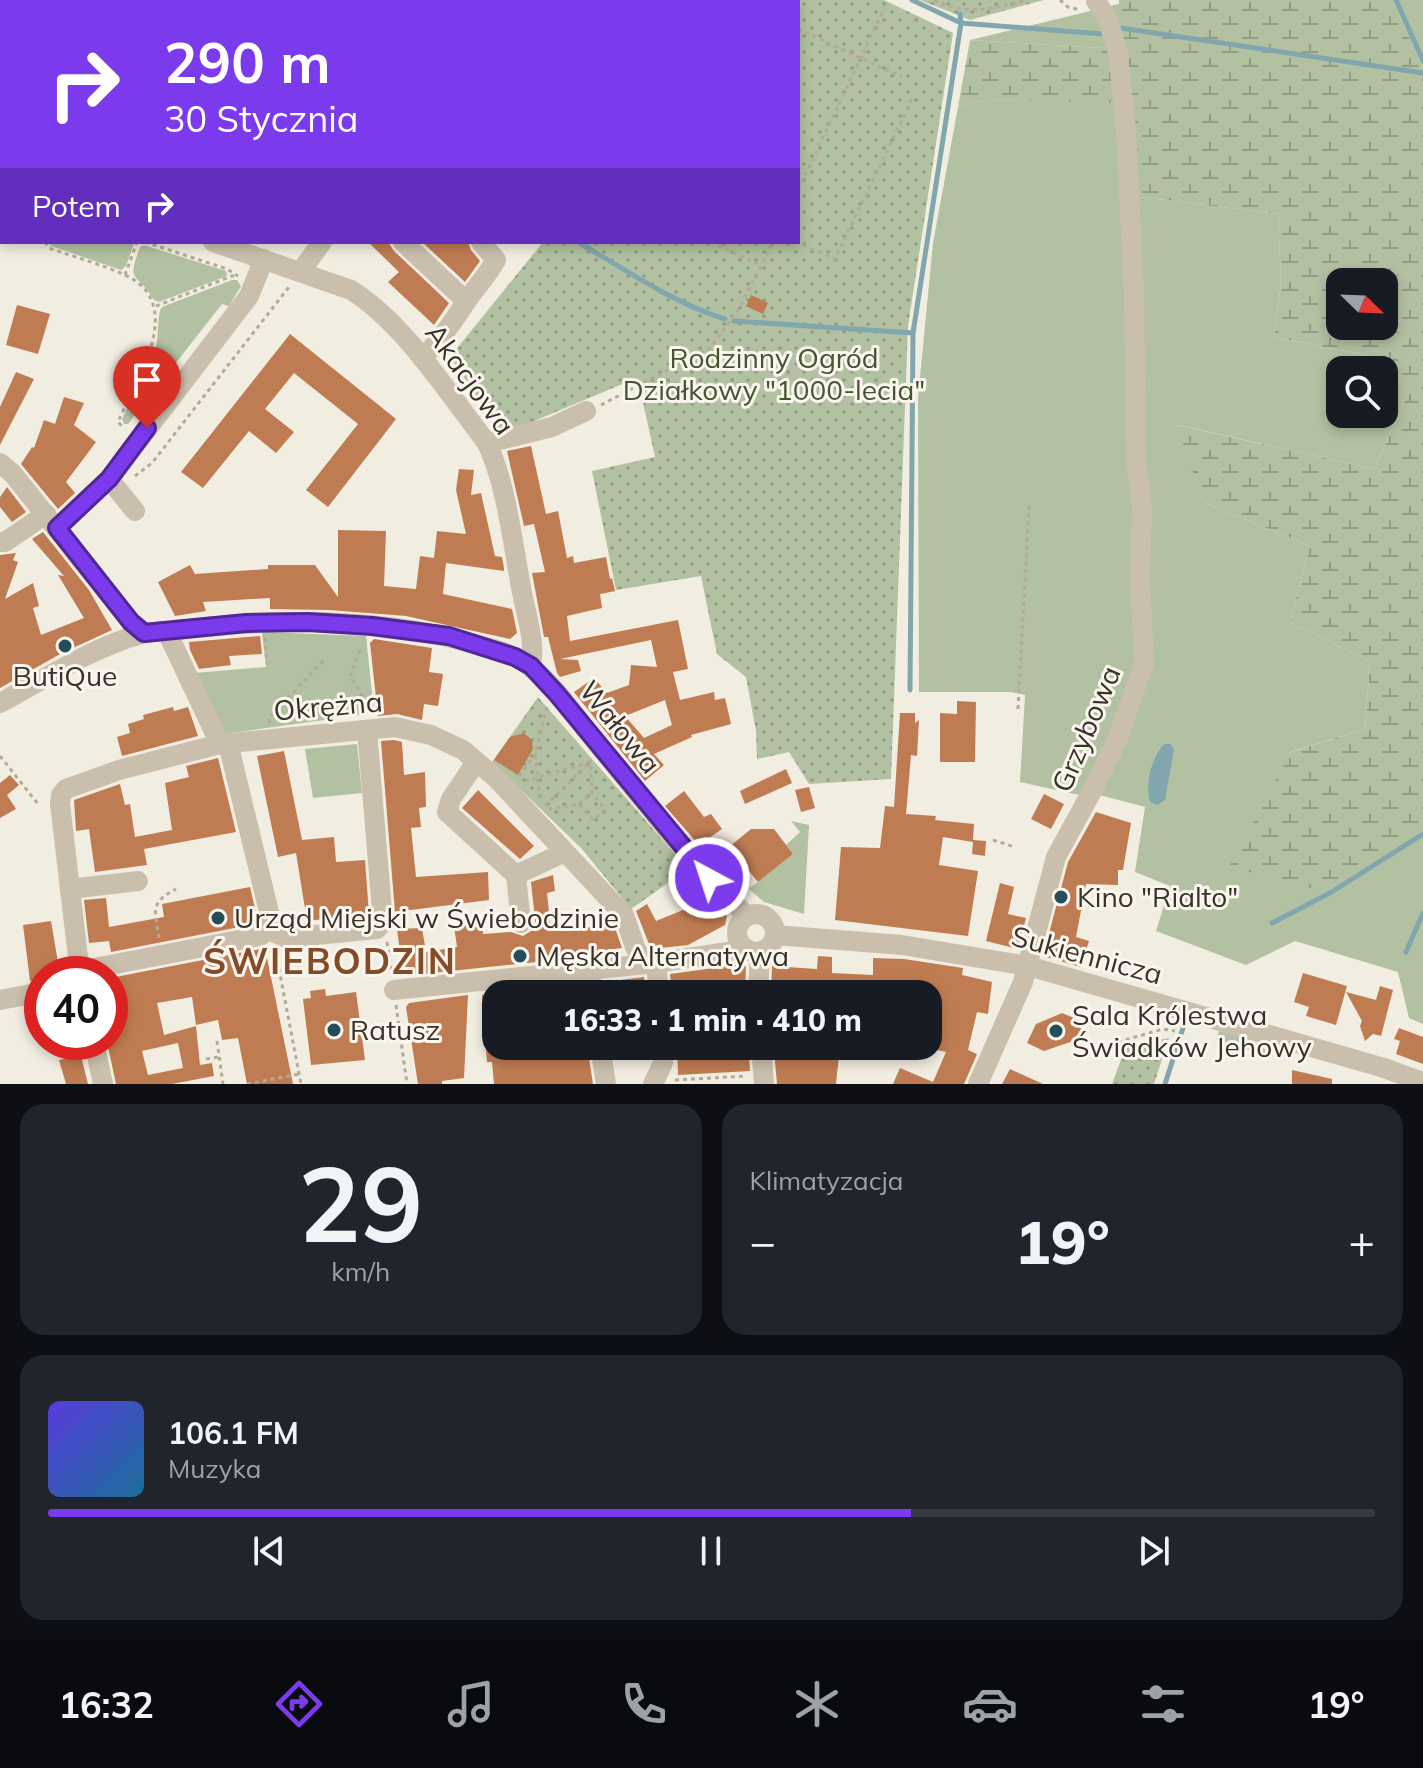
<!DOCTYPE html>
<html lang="pl">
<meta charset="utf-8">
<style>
body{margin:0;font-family:Mulish,sans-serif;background:#20242c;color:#f1f3f6;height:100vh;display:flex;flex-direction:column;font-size:30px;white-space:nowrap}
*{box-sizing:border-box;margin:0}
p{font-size:26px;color:#9ea1a6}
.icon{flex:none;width:44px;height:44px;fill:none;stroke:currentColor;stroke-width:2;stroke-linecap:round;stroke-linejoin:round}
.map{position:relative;height:1084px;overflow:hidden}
.sheet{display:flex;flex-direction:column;gap:20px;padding:20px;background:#0d0f14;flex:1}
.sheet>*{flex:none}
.guide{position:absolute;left:0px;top:0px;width:800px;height:244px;box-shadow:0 4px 12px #0003;background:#7c3aed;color:#fff;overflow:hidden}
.needle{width:52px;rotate:113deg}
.controls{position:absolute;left:1326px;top:268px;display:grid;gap:16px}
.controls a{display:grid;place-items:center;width:72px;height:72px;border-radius:16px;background:#171b24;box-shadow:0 4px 12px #0003;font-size:40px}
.speed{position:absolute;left:24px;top:956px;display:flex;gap:16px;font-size:40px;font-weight:700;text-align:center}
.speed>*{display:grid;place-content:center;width:104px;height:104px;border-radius:50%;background:#171b24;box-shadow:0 4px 12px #0003;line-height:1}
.speed .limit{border:12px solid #d22;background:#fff;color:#111}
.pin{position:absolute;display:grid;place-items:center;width:68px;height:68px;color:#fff;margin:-82px -34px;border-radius:50% 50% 50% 0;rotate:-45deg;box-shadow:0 0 8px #0007}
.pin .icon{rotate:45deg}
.me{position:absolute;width:88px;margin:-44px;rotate:320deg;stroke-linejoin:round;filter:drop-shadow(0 0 6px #0008)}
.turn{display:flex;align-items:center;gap:28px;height:168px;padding:0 32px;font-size:36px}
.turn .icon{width:104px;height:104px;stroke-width:2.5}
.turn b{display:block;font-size:56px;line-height:68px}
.then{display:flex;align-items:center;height:76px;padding:0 32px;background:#0003;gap:16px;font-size:30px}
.big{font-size:60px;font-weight:800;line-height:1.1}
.sheet .widget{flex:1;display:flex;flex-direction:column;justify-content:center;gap:12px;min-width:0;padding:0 28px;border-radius:24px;background:#20242c}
.sheet .dial{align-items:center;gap:0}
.dial b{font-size:104px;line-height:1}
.song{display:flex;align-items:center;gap:24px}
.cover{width:96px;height:96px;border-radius:12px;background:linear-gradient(135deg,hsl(250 70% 55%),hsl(200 70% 35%))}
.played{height:8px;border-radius:4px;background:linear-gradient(90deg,#7c3aed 65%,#363941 65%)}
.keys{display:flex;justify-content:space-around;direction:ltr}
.heat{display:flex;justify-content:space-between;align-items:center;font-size:44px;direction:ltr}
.sheet .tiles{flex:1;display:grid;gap:20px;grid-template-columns:1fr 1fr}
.widget:last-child{grid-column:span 2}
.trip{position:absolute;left:482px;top:980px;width:460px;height:80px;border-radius:24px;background:#171b24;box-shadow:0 4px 12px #0003;font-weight:800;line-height:80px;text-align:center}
.tabs{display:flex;height:128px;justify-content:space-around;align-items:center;background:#090b0e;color:#9ea1a6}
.tabs .icon{width:56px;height:56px}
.tabs .selected{color:#7c3aed}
.tabs b{font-size:36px;color:#f1f3f6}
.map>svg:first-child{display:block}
</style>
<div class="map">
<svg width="1423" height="1084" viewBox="0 0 1423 1084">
<defs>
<pattern id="wetland-marsh" width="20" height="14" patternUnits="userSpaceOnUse" patternTransform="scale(2)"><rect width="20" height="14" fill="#b2c1a2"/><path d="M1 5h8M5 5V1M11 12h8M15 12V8" fill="none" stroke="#929d84"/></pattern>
<pattern id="park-dots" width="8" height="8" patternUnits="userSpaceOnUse" patternTransform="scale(2)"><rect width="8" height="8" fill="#b2c1a2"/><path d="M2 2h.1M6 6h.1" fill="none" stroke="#929d84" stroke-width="1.8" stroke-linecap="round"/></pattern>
</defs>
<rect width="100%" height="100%" fill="#f2ede1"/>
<g fill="#b2c1a2" fill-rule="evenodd">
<path d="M1393,0H1423V68Z"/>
<path d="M1119,4L1120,49L970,40Z"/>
<path d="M986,100L1122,102L1133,196L1278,214L1281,283L1274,337L1390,360L1408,394L1374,469L1178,425L1203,502L1310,546L1290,622L1370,662L1365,729L1290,752L1330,893L1423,834V1024L1409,1018L1398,972L1295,941L1246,965L1156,931L1170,886L1135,872L1145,807L1092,793L1079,795L1020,782L1025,695L1011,692H919L918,398L933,243L958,107ZM1340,370H1384V414H1340Z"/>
<path d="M49,242H133L134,244L126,266L121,270L51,246Z"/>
<path d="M144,245L226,271L227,276L159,302L154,300C136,270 126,285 140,247Z"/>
<path d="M232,280H237L241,286L229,306L222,304L128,424H124L122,419L156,347C159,336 157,313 162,307Z"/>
<path d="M262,632L366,636L374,713L224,734L194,673L266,667Z"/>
<path d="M357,744L362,793L313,798L305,749Z"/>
<path d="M791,821L809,825L804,914L764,902L749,889L793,854L786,845L800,832Z"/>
<path d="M1219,1031C1236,1036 1261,1038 1269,1056L1216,1040Z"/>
</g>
<path fill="url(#wetland-marsh)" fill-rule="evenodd" d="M1119,0H1393L1423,68V834L1330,893L1229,867L1291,752L1365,729L1370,662L1290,622L1310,546L1203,502L1177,425L1374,469L1408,394L1390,360L1274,337L1281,283L1278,214L1133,196L1121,103L986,100L958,107L970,40L1119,49ZM1340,282H1384V326H1340Z"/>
<g fill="url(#park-dots)">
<path d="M58,0H385L64,2Z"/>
<path d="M422,0H884L953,33L908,326L891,779L809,784L789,752L757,759L756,731L746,677L717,654L701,576L616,590L592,471L655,457L642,398L632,380L503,434L450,357L543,242H798V2H421Z"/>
<path d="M920,0H1044L970,20Z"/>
<path d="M538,697L688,869L631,909L582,849L492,762Z"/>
<path d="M1169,1038L1154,1084H1112L1126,1046Z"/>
</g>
<path fill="#82a6ae" d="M1164,744H1171L1174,750L1165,800L1157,805L1150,802C1145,783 1151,759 1164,744Z"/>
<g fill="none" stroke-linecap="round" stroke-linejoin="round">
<g stroke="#82a6ae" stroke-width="5">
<path d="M912,0L961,23L1103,34"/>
<path d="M1396,0L1423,61"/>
<path d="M1121,28L1423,73"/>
<path d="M578,242C626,270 671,302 725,319"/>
<path d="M734,321L913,333L961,23L960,14"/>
<path d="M910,690L913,333"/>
<path d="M1272,923L1330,893L1423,834"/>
<path d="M1406,952L1423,913"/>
<path d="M1165,1084L1185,1022"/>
</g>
</g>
<g fill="#bf7c52" fill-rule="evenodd">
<path d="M368,242H388L394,251L449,303L434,325L388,282L399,272Z"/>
<path d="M422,242H468L471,250L480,261L465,282Z"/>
<path d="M751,295L768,303L763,314L746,306Z"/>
<path d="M17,305L50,314L38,354L6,345Z"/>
<path d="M290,334L396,419L328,507L306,490L358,424L294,373L265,409L294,432L276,453L249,431L203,488L181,472Z"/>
<path d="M16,372L34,379L0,445V407Z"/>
<path d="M64,397L84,403L74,425L96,442L66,482L75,493L58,509L21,464L32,447L34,448L44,420L55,424Z"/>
<path d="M531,446L546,514L558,511L567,558L573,556L574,563L606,557L610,579L612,578L615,591L600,594L602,608L567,616L570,641L678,620L688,669L673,672L680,700L714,692L715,700L725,698L731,724L691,735L692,737L654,754L664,765L645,781L574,692L594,678L607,693L629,685L631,665L657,667L651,640L560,659L578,660L581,671L560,677L557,673L548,637H544L532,573L545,572L534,524L524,526L507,451ZM665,700L672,725L644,738L625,716Z"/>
<path d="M459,469L474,470L471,495L481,493L495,556L502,557L504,568V571L446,563L443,594L512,609L517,633L510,639L406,616L329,610L270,609V598L203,602L206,611L175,616L158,582L190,565L195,574L268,569V565H315L338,597V530L386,531L384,586L416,589L420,556L434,558L437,531L466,534L456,490Z"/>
<path d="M7,487L26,512L12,522L0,507V497Z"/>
<path d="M43,532L89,590L112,630L62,653L0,688V555L16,553L13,560L18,562L5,599L33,583L39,606L33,608L41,635L84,618L58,575L64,576L32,539Z"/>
<path d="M260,636L262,654L229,656L231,665L199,669L190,650L189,642Z"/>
<path d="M374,639L432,648L429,672L443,674L438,706L424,704L422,720L397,714L378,716L370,643Z"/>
<path d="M957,701L976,702L975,762H940V713L957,714Z"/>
<path d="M173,707L174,711L188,707L198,736L122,756L117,737L130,733L128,724L144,719L143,715Z"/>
<path d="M900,713H915V723L919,720L917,756L911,755L906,814L936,816L935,820L974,824L973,840L986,841L985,856L972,854L973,842L943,837L939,865L978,871L968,936L835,920L841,847L880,848L885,806L894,807Z"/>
<path d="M524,733L532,740L533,749L518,775L494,760L510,737Z"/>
<path d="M394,740L402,742L404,775L425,772L426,807L419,808L421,827L411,828L416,877L488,872L489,900L395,912L381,741Z"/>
<path d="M284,751L302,840L334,837L336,862L365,860L369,914L307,921L296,853L278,857L257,756Z"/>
<path d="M218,758L236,832L144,849L147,865L95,872L89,829L76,831L74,800L120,784L125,805L130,804L135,837L172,830L165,783L189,777L186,766Z"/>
<path d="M786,769L792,783L745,804L740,791Z"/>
<path d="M10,775L19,785L7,795L16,809L0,818V783Z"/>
<path d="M809,787L815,808L801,812L795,790Z"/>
<path d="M478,790L534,846L520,859L462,808Z"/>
<path d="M684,791L704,817L711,814L722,829L699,845L665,806Z"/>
<path d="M1044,794L1064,804L1051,829L1031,819Z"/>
<path d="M1096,812L1131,823L1123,870H1118V885L1086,884L1076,937L1089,941L1081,967L1043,956L1068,862Z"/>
<path d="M751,829H774L793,854L758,882L729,847Z"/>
<path d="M553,875L555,891L547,893L551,931L614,925L622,948L576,954V958L403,976L397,929L422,928L426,952L457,947L454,926L483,924V934L511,932L523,936L536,928L531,882Z"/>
<path d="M689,875L727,916L725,925L688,945L651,949L636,911L647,904L656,921L693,906L687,897L690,895L680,881Z"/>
<path d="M1000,883L1014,887L1008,914L1026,918L1018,949L986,941Z"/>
<path d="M250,887L257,917L255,924L111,952L109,941L89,943L84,900L106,898L109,927L164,917L162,904Z"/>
<path d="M51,921L60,974H42V979L30,981L23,925Z"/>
<path d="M265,948L293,1084H247L238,1038L222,1040L218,1020L196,1025L192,997L157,1003L164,1035L196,1026L200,1065L212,1063L214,1076L172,1084H116L107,1042H110V978ZM178,1043L183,1068L148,1075L142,1051Z"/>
<path d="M818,956L832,957V973L873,975V958L904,959L963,968L962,975L992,982L988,1014L977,1012L968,1050L977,1054L964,1084H893L900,1068L933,1082L946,1052L928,1048V994H902L903,987H865L864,994H771L772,966L817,969Z"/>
<path d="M743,964L746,967L745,989L724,991L725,994H672L670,974Z"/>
<path d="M1303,973L1347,986L1336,1025L1306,1016L1309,1007L1294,1002Z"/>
<path d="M644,977L646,994H606L604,982Z"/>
<path d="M1380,986L1393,990L1381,1036L1373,1034L1365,1041L1360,1026L1362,1021L1346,992L1376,1000Z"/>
<path d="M325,989L326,996L356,992L365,1060L311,1065L303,999L311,998L310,991Z"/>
<path d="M496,993V1046H587L593,1084H494L492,1062H487L482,995Z"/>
<path d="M468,995L464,1078L442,1081V1084H418L406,1007L409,1003Z"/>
<path d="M42,1005V1026L29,1029L24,1009Z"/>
<path d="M1062,1013L1084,1022L1076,1040L1044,1051L1027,1043L1036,1024Z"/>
<path d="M1399,1028L1423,1037V1064L1396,1054L1400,1041L1394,1039Z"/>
<path d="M677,1046H689V1051L712,1050L713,1058L749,1056L750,1071L678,1075Z"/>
<path d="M812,1046H840L836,1084H777L774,1050L810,1053Z"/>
<path d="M859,1046H877L876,1058H858Z"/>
<path d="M81,1056L88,1084H66L59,1060Z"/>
<path d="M1010,1069L1043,1084H1002Z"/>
<path d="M1292,1070L1332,1079V1084H1292Z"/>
</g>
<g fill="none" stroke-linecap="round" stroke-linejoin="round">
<g stroke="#b6a998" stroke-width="3" stroke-dasharray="4 4" stroke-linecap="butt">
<path d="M736,0L740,2"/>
<path d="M934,0C968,16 992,9 1026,0"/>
<path d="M1060,0L1068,7L1080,10"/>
<path d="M318,2V0"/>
<path d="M479,2L480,0"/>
<path d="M614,2L615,0"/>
<path d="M798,29L902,77"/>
<path d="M798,190L884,9"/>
<path d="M45,242L49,248C74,257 101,264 125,275C188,304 136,380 118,422L124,428"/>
<path d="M145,242L227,269L238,276"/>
<path d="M711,242L760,265"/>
<path d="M796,242L835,259L913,97"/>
<path d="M125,275L137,242"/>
<path d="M156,306L232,276H238"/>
<path d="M601,405L710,348L739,309L773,242"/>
<path d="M135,476L152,463L289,287"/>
<path d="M265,638L267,663"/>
<path d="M360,650L350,676L364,699L367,712"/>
<path d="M1018,709L1029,505"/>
<path d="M270,723L269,718L325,659"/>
<path d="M535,755L540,799"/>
<path d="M0,756L38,804"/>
<path d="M519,776L535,755L547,707"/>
<path d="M525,781L590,762L592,793L605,809L593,820L579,804L549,809"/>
<path d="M579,804L592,793"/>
<path d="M545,806L591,761"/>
<path d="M993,840L1015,847"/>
<path d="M159,938C155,911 149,903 176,889"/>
<path d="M387,942L392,974"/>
<path d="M276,953L301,1084"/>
<path d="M396,1005L407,1084"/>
<path d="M217,1041L223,1084"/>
<path d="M1118,1042L1163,1029L1175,1031"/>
<path d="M206,1059L219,1057"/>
<path d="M675,1080L747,1076"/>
<path d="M247,1084L299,1074"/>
</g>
<g stroke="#cabfad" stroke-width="20">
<path d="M407,2V0"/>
<path d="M0,166H2"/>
<path d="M213,242L351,290C405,324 447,392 487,443C507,487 512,540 521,587C525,612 536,641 531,666"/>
<path d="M403,242L466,301"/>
<path d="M301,271L322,242"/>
<path d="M422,358C440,341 452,323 466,302C476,287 487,276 496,260L481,242"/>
<path d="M487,443L552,427L586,411"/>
<path d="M0,463L13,474L131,622L144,633"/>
<path d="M109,479L135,511"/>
<path d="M57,528L109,479L249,296L264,259"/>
<path d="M0,542H5L46,514"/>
<path d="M167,632L220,744"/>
<path d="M0,703C45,679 91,648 141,634C153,631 166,632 177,630C276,618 382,617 478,645C495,649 514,654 528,665C555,685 575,716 596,742C645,801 691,863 747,916"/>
<path d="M228,743L270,916L269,930"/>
<path d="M476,762L451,799L447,812L516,875L565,852"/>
<path d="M516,875L521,923"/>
<path d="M70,889L138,881"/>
<circle cx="756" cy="933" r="19"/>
<path d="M269,930L286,938L377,929L383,922L367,730"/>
<path d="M775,935L902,945L1028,966L1381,1067L1423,1082"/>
<path d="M656,963L659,994"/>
<path d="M589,968L593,994"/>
<path d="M79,971L260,936L269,930"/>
<path d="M80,974L60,804L61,795L66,789L119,770L220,744L395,727L431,735L463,750L497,779L624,915L635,947L641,958L649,963"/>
<path d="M394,990L656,963L747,949"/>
<path d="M758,994L760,952"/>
<path d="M0,1000L42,992"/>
<path d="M94,1042L103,1084"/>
<path d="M600,1046L606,1084"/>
<path d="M761,1046L764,1084"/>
<path d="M653,1084L663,1063L664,1046"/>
<path d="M978,1084L1023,982L1056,857L1091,793L1118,738L1144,663L1140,579L1142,506L1136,462L1134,295L1126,130L1118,53L1108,20L1096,1"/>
</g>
</g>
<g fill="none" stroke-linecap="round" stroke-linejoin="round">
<g stroke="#51269a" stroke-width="20">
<path id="route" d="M147,428L109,479L57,528L131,622L144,633L246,623L308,622L372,626L449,636L515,657L531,666L557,694L709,878"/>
</g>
<use href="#route" stroke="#7c3aed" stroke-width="14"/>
</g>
<g fill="#234e59" stroke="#faf6ee" stroke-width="3">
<circle cx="65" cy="646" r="8"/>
<circle cx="1061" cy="897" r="8"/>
<circle cx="218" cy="918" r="8"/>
<circle cx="520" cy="956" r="8"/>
<circle cx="334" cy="1030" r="8"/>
<circle cx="1056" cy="1031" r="8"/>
</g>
<g text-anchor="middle" stroke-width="6" stroke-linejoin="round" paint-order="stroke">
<g font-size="28" fill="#435630" stroke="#faf6ee">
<text x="774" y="368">Rodzinny Ogród<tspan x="774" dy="32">Działkowy "1000-lecia"</tspan></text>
</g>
<g font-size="28" fill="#39322b" stroke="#faf6ee">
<text transform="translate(470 379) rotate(54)" y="10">Akacjowa</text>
<text transform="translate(328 706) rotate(-5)" y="10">Okrężna</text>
<text transform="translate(620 727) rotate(51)" y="10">Wałowa</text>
<text transform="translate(1086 729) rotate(-67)" y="10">Grzybowa</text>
<text transform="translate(1087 955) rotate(15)" y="10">Sukiennicza</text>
</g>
<g font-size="28" fill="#39322b" stroke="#faf6ee" text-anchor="start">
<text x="65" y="686" text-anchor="middle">ButiQue</text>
<text x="1077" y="907">Kino "Rialto"</text>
<text x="234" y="928">Urząd Miejski w Świebodzinie</text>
<text x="536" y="966">Męska Alternatywa</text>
<text x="1072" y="1025">Sala Królestwa<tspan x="1072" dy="32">Świadków Jehowy</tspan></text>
<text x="350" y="1040">Ratusz</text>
</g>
<g font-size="36" font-weight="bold" letter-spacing="2" fill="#844b29" stroke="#faf6ee">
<text x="330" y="974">ŚWIEBODZIN</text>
</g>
</g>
</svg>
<div class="controls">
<a><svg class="needle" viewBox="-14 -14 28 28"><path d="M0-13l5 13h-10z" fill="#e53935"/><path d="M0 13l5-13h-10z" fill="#9ea1a6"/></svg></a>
<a><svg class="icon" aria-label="search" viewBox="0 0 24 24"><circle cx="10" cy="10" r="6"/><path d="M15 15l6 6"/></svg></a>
</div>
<div class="speed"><div class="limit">40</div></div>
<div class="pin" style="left:147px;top:428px;background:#d93025"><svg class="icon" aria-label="arrive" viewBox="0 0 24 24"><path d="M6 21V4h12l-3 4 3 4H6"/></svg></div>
<svg class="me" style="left:709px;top:878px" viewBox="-20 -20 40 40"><circle r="17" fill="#7c3aed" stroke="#fff" stroke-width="3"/><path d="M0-11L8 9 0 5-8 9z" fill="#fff"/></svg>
<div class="trip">16:33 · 1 min · 410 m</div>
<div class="guide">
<div class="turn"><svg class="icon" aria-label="right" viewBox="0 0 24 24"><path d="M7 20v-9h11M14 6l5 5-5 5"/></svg><div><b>290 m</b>30 Stycznia</div></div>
<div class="then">Potem<svg class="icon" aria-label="right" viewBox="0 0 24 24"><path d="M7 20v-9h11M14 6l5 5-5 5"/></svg></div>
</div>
</div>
<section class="sheet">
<div class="tiles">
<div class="widget dial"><b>29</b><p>km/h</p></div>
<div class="widget"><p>Klimatyzacja</p>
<div class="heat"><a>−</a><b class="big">19°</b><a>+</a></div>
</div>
<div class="widget">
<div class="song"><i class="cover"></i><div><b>106.1 FM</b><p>Muzyka</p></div></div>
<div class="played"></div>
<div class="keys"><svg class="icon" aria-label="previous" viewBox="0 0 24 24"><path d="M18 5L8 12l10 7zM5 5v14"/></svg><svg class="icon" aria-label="pause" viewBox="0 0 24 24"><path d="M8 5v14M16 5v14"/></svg><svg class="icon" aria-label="next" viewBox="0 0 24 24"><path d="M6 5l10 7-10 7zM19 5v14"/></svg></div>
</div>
</div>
</section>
<nav class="tabs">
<b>16:32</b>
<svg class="icon selected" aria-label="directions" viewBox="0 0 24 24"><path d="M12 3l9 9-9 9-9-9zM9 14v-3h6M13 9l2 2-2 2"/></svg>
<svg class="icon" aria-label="music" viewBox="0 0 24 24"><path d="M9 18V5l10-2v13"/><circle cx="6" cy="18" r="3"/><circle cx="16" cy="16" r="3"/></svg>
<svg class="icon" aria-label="phone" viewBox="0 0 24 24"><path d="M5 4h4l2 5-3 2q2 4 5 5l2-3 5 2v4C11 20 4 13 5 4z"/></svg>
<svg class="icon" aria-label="climate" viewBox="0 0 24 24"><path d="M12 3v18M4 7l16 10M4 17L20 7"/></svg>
<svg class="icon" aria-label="car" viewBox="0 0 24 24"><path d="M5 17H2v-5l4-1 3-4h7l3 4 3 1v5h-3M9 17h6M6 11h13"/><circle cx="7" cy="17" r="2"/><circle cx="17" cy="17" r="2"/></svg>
<svg class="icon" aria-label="filters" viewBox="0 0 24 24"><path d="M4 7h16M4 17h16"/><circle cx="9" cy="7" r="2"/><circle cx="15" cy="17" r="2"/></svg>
<b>19°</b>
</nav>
